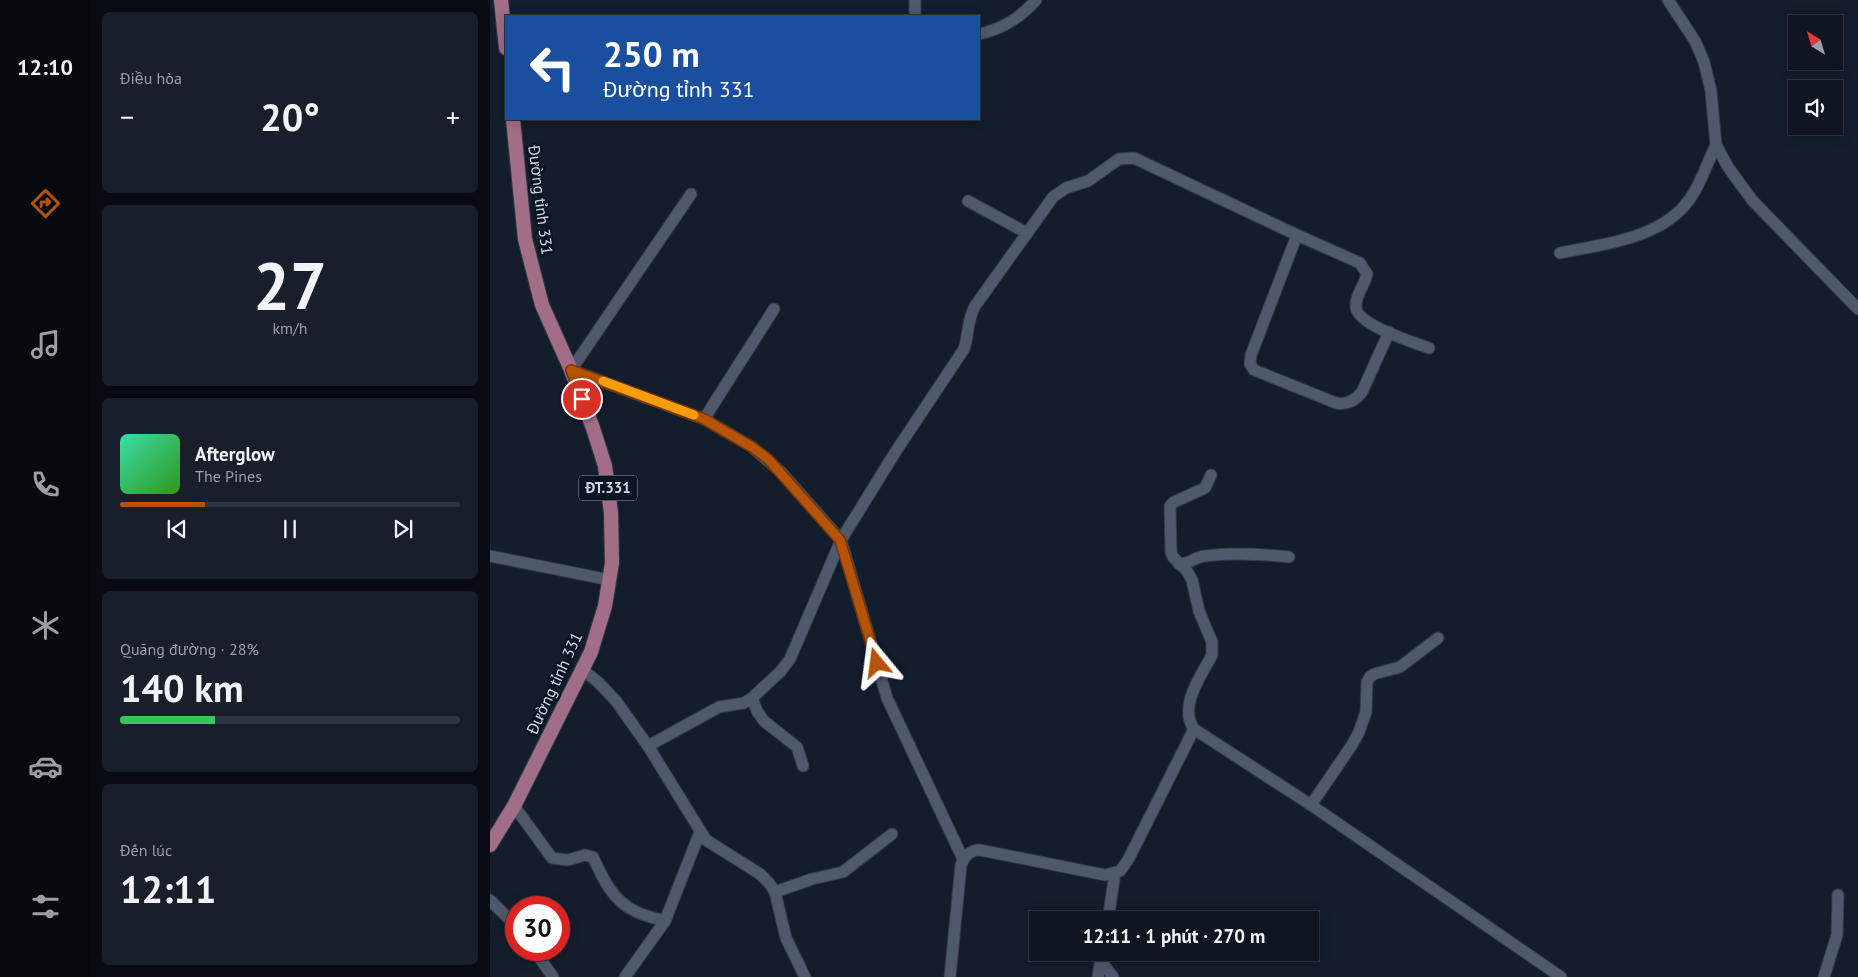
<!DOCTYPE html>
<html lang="vi">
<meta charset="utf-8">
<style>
body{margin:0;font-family:"PT Sans",sans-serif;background:#181f2a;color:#f1f3f6;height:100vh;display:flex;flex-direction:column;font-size:19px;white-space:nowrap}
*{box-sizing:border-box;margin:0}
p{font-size:16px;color:#9b9fa5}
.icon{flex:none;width:28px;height:28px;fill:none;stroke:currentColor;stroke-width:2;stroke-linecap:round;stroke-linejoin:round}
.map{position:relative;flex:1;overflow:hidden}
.drawer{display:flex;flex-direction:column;gap:12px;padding:12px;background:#080c12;width:400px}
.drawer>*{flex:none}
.hud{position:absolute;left:15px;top:15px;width:475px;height:105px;border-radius:0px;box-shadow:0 2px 12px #0003,0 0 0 1px #2f353f;background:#1a4fa0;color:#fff;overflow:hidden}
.needle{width:32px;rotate:322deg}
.controls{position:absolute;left:1298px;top:15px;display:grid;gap:10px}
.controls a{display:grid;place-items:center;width:55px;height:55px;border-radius:0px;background:#0f1621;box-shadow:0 2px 12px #0003,0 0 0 1px #2f353f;font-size:25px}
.speed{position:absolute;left:15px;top:896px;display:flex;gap:10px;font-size:25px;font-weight:700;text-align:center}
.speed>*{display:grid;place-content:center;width:65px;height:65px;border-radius:50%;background:#0f1621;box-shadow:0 2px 12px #0003,0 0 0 1px #2f353f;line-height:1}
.speed .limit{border:8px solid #d22;background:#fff;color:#111}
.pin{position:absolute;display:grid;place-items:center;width:42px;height:42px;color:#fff;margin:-21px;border:2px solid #fff;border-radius:50%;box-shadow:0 1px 5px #0007}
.me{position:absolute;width:55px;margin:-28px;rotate:344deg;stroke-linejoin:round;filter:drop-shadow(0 0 4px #0008)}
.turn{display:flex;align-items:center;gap:18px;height:105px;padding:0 15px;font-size:22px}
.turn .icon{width:65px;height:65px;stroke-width:2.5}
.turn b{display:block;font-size:35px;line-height:42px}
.big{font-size:38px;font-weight:600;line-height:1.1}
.drawer .widget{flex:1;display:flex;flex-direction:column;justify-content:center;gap:8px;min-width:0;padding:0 18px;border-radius:8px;background:#181f2a}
.drawer .dial{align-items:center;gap:0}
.dial b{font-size:65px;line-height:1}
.song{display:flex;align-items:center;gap:15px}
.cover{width:60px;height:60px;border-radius:8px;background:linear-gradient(135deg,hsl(160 70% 55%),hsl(110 70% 35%))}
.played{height:5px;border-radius:2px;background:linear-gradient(90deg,#b45309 25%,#2f353f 25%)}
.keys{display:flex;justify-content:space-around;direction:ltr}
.heat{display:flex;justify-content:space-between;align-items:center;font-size:28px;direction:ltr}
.charge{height:8px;border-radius:4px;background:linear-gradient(90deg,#34c759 28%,#2f353f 0)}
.trip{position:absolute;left:539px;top:911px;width:290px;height:50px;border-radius:0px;background:#0f1621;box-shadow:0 2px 12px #0003,0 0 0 1px #2f353f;font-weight:600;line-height:50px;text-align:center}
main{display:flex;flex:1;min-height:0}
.dock{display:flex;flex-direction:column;width:90px;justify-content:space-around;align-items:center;background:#06090d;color:#9b9fa5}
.dock .icon{width:35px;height:35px}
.dock .current{color:#b45309}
.dock b{font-size:22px;color:#f1f3f6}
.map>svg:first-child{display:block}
</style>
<main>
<nav class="dock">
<b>12:10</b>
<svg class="icon current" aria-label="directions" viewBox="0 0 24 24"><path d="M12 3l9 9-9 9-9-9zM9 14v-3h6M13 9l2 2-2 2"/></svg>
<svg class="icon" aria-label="music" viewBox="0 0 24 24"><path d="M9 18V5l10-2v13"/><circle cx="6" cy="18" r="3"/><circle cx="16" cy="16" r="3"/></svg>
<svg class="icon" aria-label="phone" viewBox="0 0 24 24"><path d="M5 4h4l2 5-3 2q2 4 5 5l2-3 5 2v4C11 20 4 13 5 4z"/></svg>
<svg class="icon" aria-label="climate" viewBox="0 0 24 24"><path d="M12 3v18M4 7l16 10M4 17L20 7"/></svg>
<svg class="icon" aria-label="car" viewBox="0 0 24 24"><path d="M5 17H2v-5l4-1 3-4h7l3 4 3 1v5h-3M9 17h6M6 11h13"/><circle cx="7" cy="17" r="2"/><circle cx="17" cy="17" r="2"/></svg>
<svg class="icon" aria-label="filters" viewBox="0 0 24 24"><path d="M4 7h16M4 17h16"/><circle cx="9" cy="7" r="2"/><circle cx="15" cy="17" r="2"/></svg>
</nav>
<section class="drawer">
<div class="widget"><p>Điều hòa</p>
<div class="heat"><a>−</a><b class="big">20°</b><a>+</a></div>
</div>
<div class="widget dial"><b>27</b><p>km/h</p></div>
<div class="widget">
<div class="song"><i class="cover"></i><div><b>Afterglow</b><p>The Pines</p></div></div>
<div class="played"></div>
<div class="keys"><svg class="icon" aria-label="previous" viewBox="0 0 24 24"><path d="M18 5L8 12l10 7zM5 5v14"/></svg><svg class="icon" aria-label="pause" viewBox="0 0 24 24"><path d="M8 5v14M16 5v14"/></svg><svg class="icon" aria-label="next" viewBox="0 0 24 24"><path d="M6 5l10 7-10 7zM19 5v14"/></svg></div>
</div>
<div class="widget"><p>Quãng đường · 28%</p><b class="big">140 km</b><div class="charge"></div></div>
<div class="widget"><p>Đến lúc</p><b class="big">12:11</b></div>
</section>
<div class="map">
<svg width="1368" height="977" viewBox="0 0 1368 977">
<rect width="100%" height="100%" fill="#141d2c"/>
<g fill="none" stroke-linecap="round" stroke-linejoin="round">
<g stroke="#343946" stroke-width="13">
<g id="minor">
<path d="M1178,0L1205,41L1214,62L1221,91L1226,145L1238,167L1262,200L1368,309"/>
<path d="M425,16V0"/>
<path d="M489,34C513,29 530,18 546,0"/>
<path d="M201,194L81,370L214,419L262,447L292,473L351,540L397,698L473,859"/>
<path d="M478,201L537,233"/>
<path d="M807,235L761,355L760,364L764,370L846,403C857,405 865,401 872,392L899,332"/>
<path d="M1070,253C1113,244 1171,239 1199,200C1211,184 1217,163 1226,145"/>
<path d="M214,419L284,309"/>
<path d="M721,475L715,488L684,502L680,506L681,552L683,557L697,571L702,580L709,611L722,642V655C711,676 688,707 704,729L821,805L1071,977"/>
<path d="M0,556L120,580"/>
<path d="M689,564C701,564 704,557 715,556C742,552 771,554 799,557"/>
<path d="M92,669L109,683L126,701L158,746L216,840L270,874L279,883L285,892L296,938L315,977"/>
<path d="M262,698L267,711L274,721L307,747L313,766"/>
<path d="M158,746L229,707L254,703L262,698L290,672L300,659L351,540L406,451L474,349C479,334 477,320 485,306L563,197L576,188L598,181L629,159L644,158L807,235L870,263L877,274C875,285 865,295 866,307C867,325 923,342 939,348"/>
<path d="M821,805L862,745L869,732L876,712L877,682L880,677L884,674L910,667L948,638"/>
<path d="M24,806L62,858L78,860L95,855L103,857C113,879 123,901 145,911C154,916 165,918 175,921"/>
<path d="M285,892L322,879L353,872L402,834"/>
<path d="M0,900L26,926"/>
<path d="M618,920L625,873"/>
<path d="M44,950L63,977"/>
<path d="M611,961L623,977"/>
<path d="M135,977L175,921L210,832"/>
<path d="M460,977L471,865C475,855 480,850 490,850L615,875L630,871L638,860L704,729"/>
<path d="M608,977L612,952"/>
<path d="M1334,977L1347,935L1348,895"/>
</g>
</g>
<g stroke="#343946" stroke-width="16">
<g id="primary">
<path d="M11,0L16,48"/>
<path d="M0,845L24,806L101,652L115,606L122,563L121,513L115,466L103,428L81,370L52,305L35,239L23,119"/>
</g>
</g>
<use href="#minor" stroke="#4e596b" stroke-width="11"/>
<use href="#primary" stroke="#a16e85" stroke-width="14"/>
</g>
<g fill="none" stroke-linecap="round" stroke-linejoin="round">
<g stroke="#753606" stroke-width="12">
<path id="route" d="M92,399L81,370L214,419L262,447L278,459L350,540L387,663"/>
</g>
<use href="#route" stroke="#b45309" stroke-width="9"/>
<path stroke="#f59e0b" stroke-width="9" d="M113,381L204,415"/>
</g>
<g text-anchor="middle" stroke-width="5" stroke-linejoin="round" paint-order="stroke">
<rect fill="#0b1422" stroke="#979eaa" stroke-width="1" x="89" y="475.5" width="58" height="25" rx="4"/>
<g font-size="15" font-weight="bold" fill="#d3d9e4">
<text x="118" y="493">ĐT.331</text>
</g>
<g font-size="16" fill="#d3d9e4" stroke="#0b1422">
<text transform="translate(51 200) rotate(83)" y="6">Đường tỉnh 331</text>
<text transform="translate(64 683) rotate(-65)" y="6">Đường tỉnh 331</text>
</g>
</g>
</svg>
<div class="controls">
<a><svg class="needle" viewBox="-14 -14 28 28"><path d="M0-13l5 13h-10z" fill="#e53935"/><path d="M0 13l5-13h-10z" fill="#9b9fa5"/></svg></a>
<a><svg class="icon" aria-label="sound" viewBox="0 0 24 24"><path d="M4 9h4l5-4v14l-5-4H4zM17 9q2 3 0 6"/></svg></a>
</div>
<div class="speed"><div class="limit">30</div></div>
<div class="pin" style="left:92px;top:399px;background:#d93025"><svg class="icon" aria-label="arrive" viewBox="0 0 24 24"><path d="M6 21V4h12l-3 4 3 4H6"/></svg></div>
<svg class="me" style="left:387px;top:663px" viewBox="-20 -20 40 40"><path d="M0-17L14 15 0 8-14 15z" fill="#b45309" stroke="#fff" stroke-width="4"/></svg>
<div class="trip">12:11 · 1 phút · 270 m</div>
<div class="hud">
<div class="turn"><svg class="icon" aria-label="left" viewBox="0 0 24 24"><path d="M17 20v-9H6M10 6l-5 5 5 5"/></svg><div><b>250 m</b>Đường tỉnh 331</div></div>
</div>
</div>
</main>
